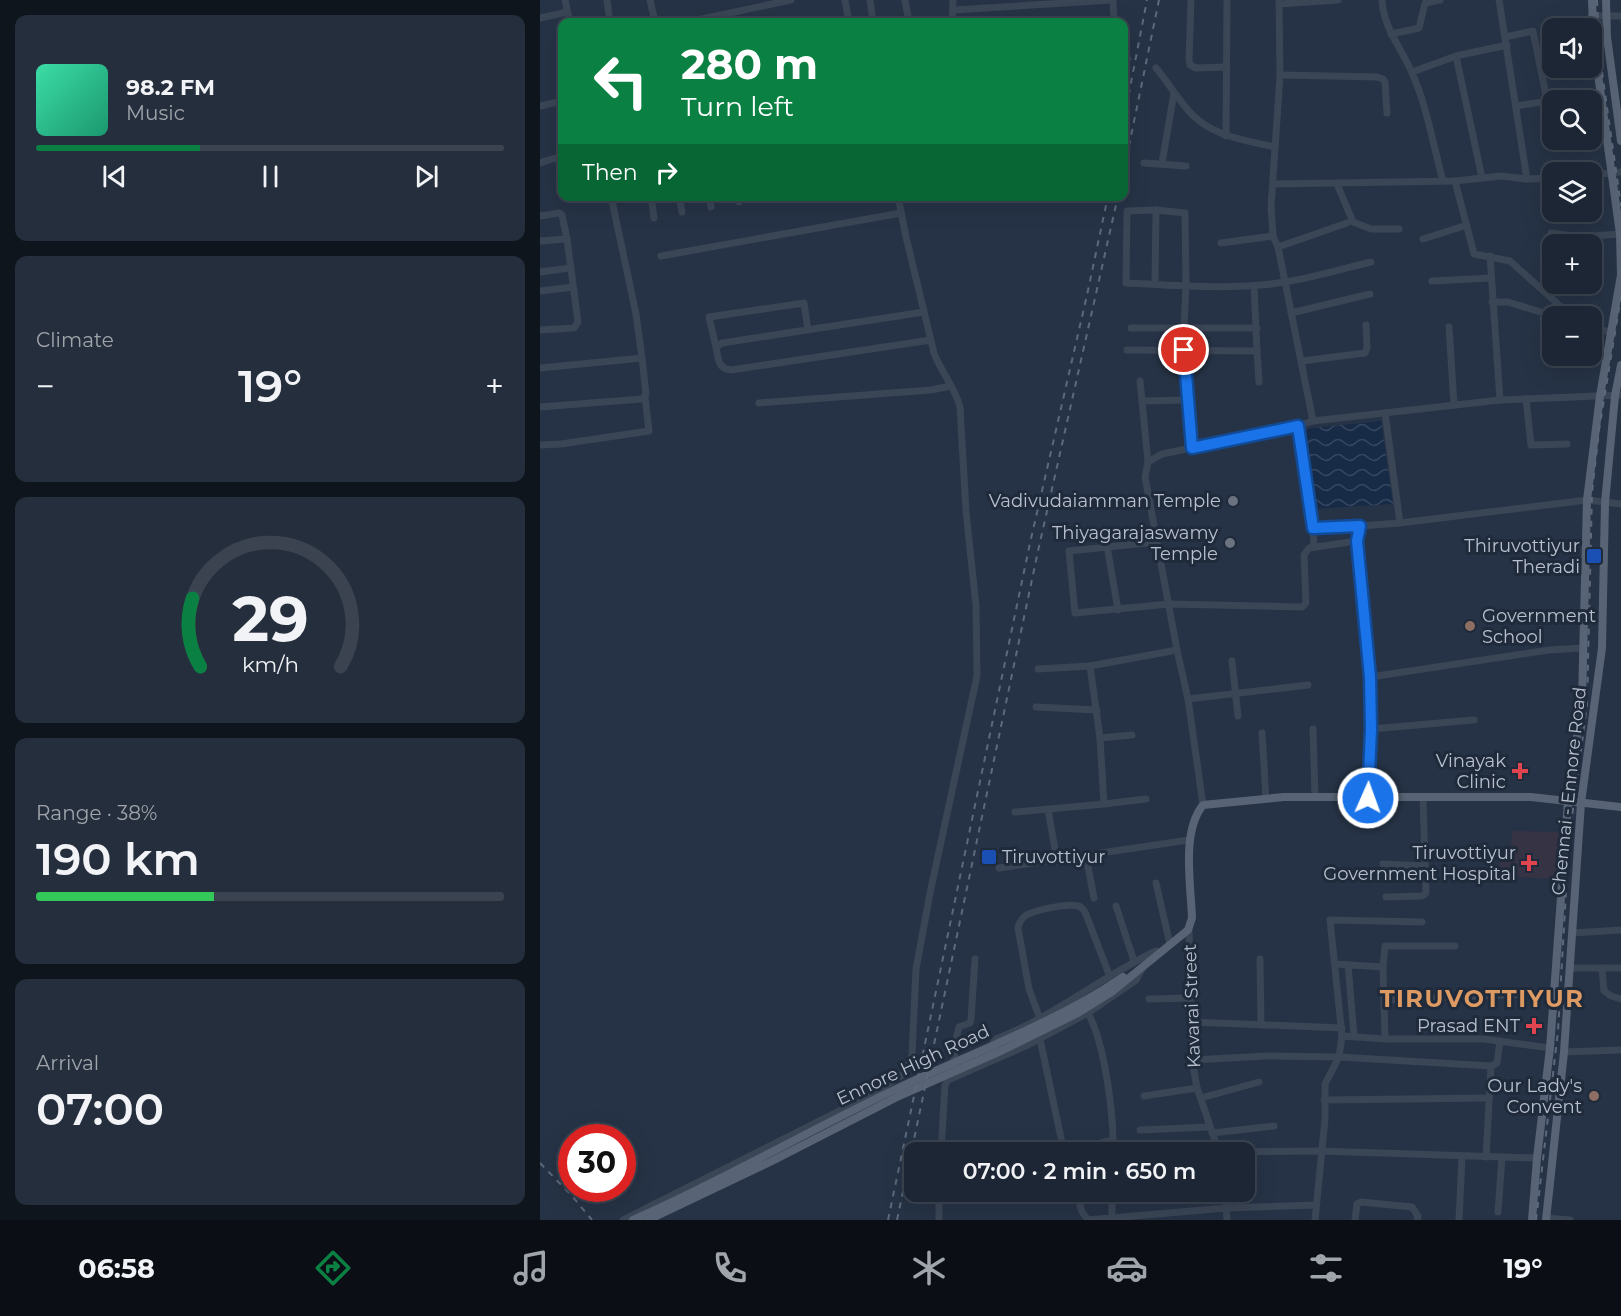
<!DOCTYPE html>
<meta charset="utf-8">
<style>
body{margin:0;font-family:Montserrat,sans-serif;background:#252e3c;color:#f1f3f6;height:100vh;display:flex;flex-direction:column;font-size:22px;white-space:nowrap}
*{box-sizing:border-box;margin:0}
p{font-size:20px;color:#a0a5ac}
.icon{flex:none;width:33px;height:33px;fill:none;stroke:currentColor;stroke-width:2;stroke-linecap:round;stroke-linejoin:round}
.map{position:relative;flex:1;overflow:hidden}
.sheet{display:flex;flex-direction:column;gap:15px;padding:15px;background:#0f151d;width:540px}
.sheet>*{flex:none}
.top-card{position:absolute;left:18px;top:18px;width:570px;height:183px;border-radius:12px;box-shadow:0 6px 24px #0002,0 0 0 2px #3a434f;background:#0b8043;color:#fff;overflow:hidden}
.controls{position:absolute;left:1002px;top:18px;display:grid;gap:12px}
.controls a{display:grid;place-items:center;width:60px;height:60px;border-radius:12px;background:#1c2634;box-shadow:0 6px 24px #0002,0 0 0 2px #3a434f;font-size:30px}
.speed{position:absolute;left:18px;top:1124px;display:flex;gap:12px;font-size:30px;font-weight:700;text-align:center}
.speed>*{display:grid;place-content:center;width:78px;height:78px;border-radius:50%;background:#1c2634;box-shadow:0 6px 24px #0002,0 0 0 2px #3a434f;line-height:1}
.speed .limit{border:9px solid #d22;background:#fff;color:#111}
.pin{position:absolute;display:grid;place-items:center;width:51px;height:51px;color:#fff;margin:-26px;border:3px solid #fff;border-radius:50%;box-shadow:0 2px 6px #0007}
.me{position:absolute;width:66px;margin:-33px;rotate:2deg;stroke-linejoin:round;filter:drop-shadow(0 0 4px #0008)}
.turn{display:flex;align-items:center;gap:21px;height:126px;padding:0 24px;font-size:27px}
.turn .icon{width:78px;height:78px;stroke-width:2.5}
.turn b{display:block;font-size:42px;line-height:51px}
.then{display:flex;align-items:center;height:57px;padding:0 24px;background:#0003;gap:12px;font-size:22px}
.big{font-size:45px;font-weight:600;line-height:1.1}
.sheet .tile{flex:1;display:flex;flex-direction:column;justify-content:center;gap:9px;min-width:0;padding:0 21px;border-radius:12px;background:#252e3c}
.sheet .dial{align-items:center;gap:0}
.dial svg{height:156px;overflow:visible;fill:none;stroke:#3a434f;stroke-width:7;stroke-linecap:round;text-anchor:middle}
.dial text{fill:#f1f3f6;stroke:none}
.song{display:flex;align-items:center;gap:18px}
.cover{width:72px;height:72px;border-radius:9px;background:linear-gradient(135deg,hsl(160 70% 55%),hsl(160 70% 35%))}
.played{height:6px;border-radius:3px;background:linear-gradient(90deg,#0b8043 35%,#3a434f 35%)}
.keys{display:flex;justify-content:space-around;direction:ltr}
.heat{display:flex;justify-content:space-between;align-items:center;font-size:33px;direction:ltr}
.charge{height:9px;border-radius:4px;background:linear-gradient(90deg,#34c759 38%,#3a434f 0)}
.trip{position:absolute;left:364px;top:1142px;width:351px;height:60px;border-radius:12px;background:#1c2634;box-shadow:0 6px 24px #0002,0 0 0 2px #3a434f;font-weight:600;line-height:60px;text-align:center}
.tabs{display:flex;height:96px;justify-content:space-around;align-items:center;background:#0b0f15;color:#a0a5ac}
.tabs .icon{width:42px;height:42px}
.tabs .on{color:#0b8043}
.tabs b{font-size:27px;color:#f1f3f6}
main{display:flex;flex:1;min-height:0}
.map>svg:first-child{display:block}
</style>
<main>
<section class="sheet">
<div class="tile">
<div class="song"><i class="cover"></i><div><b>98.2 FM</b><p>Music</p></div></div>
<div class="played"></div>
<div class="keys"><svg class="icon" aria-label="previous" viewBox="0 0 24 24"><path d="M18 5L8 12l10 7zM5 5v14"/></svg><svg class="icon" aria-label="pause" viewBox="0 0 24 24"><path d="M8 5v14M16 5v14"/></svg><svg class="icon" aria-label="next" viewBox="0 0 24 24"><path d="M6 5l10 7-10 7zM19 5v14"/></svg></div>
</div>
<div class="tile"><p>Climate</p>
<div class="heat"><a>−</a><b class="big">19°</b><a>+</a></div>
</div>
<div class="tile dial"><svg viewBox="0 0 100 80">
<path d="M14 69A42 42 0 1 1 86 69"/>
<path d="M14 69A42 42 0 0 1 10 34" stroke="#0b8043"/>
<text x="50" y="56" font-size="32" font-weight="700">29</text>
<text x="50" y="72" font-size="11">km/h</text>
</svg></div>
<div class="tile"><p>Range · 38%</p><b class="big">190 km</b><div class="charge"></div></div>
<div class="tile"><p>Arrival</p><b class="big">07:00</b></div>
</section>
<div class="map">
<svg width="1081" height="1220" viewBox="0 0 1081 1220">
<defs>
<pattern id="water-waves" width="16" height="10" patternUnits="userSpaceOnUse" patternTransform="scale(1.5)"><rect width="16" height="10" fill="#172a46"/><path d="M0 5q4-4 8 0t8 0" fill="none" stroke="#374760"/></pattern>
</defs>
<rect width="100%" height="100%" fill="#263346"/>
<path fill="#363345" d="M972,831L1020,832L1018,879L959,876L960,850H971Z"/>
<path fill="url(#water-waves)" d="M841,421L853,504L775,509L764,429Z"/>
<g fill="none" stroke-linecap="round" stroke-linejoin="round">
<g stroke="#3a4555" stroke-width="7">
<path d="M25,0L30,22"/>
<path d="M67,0L70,22"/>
<path d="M110,0L115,22"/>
<path d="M305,0L309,22"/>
<path d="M330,0L333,22"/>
<path d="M365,0L369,22"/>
<path d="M573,0L574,22"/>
<path d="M651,0L649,60L650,65L656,68L687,67"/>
<path d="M739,0L740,75L731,207L733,236L738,247L773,421"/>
<path d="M842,0C843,27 862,49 872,73C887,106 893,145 903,181"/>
<path d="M959,0L987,179"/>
<path d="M739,4L798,0"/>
<path d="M413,10L573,0"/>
<path d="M1051,16H1081"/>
<path d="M0,18L27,12"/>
<path d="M148,22L251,0"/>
<path d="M412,22L413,0"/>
<path d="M851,34L879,28L885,3L900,0"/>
<path d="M965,37L993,31L1006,95L1010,100L1012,116"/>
<path d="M916,56L942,178"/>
<path d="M584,57L588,59"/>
<path d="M616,68C627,81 636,96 647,109C669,136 703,140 735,147"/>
<path d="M872,72L916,56L967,45"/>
<path d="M740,75L837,77L843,79L845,82L847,113"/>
<path d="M0,106L22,101"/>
<path d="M976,106L1060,93"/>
<path d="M686,136L687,0"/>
<path d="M0,163L22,156"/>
<path d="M604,163L646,166"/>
<path d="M622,163L634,93"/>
<path d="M1052,175L1081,172"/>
<path d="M915,181L934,254L970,261L1028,313V316"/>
<path d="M734,184L915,181L961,176L987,179L1012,178"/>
<path d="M797,184L813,222L831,229H859"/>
<path d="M111,196L114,218"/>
<path d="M139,196L142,212"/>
<path d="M169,196L171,207"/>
<path d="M198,196L199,202"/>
<path d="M377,196L379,199L408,196"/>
<path d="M0,216L19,213L22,215L27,239"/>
<path d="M1011,233L1039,237L1080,234"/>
<path d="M883,239L927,225"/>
<path d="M0,241L27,239L38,322L34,328L0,330"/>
<path d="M681,243L733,236"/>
<path d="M738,247L807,223"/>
<path d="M121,256L361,213"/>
<path d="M950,256L960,400"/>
<path d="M0,272L30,268"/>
<path d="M892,281L951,278"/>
<path d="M615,284L616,210"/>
<path d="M0,291L33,287"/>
<path d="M952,302H968L1014,316"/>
<path d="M384,312L182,343L176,347C178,358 178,369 191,370L391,340"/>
<path d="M751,313L830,294"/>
<path d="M1052,326L1071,333"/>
<path d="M909,327L914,405"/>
<path d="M591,328H717"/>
<path d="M176,347L169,317L264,303L268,330"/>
<path d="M587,350L717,351L714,286"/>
<path d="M717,351L719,382"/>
<path d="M762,361L825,353L827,348L826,325"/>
<path d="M0,368L102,358L96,314L71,196"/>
<path d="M600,381L602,401"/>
<path d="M986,399L991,445L1027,444"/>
<path d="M219,403L391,390L411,386"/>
<path d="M0,407L102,399L106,394L102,358"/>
<path d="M845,413L860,523"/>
<path d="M758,426L773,528L820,526"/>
<path d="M0,445L21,444L109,431L105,397"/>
<path d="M652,448L643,349L646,285L645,213L616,210L587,211L586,283C630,285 677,289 721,285C758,282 794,271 831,262"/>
<path d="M608,462L602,401L647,400"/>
<path d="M773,528L774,547"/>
<path d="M817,541L830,677L831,729L828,798"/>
<path d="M616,542L529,551L535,613L629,604L762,607L766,603L764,555L769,548L817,541L820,526L860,523L1047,500L1081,504"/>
<path d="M567,546L578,610"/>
<path d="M692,661L698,716"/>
<path d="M498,669L550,666"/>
<path d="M830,677L1009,650L1043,648"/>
<path d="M648,699L768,685"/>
<path d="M496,707L557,710"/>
<path d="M773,729L775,797"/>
<path d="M831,729L934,720"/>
<path d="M722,733L726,799"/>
<path d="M560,738L592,735"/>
<path d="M564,804L606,799"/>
<path d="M663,805L648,699L637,650L605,477L608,462L622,454L758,426L773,421L960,400L1081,395"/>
<path d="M508,809L517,861"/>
<path d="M475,812L564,804L560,738L550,666L637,650"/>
<path d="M546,856L554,898"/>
<path d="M843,864L885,866"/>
<path d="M459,868L649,840"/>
<path d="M616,883L629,940"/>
<path d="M846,897L882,896L886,893L883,797"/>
<path d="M576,906L594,961"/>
<path d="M882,922L790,920L802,1036L845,1039H944L1010,1048"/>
<path d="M649,928L652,1060L657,1088L679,1152"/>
<path d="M1033,933L1081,930"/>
<path d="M720,959L721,1025"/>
<path d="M795,964L843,967"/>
<path d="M808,965L814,1035"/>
<path d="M1031,968H1081"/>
<path d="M1062,968L1064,991L1071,996L1081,999"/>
<path d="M609,999L652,998"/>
<path d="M844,1000L993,994"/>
<path d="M548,1013C565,1044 574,1116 573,1152"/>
<path d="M500,1019L489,989L478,928C479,923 481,919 485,916C493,910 529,903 538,906C542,907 542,908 545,912L570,977"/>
<path d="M652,1022L802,1028"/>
<path d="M500,1039L524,1152"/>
<path d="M845,1039L843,967L845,946H915"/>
<path d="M454,1047L453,1043L456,1039C513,1017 561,977 616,951"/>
<path d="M1024,1052L1081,1050"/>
<path d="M652,1060L727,1056L799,1057L951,1066"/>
<path d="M414,1066L415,1043L419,1027L430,1023L431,1019L435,959"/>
<path d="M604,1096L657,1088"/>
<path d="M661,1098L719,1082"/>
<path d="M784,1100L949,1098"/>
<path d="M600,1130L670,1127"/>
<path d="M672,1133L734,1126"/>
<path d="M401,1152L405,1085L408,1080L488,1045L548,1013L596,980L602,969"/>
<path d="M524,1152L573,1140"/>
<path d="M679,1152L780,1151L997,1158"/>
<path d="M946,1157L951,1066L957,1063L960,1041"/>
<path d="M536,1191L542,1212L548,1220"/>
<path d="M685,1191L687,1220"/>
<path d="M399,1195H434"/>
<path d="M958,1212L962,1157"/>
<path d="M572,1218V1191"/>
<path d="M1006,1218L1030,1220"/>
<path d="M83,1220L335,1093L365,1073L372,1055L376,969L391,888L437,676L436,606L426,511L420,407C415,387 401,372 394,353L366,237L358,196"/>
<path d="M399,1220V1193"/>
<path d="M548,1220L686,1208L776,1205"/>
<path d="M775,1220L785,1119V1084L799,1057L802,1036"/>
<path d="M815,1220L817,1204L821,1202L872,1207L878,1216L877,1220"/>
<path d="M919,1220L922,1157"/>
</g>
<g stroke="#586475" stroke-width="8">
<path d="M1066,0L1067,37L1081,141"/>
<path d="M93,1220C182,1181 266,1132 354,1090C431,1053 512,1025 583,977"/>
<path d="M108,1220L234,1160L359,1096L463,1050L536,1014L573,991L648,930L652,918C651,885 641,832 663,805L744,797H991L1081,807"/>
<path d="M992,1220L997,1158L1010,1048L1028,801L1042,700L1047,500L1060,396L1081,275L1080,234L1054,45L1052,0"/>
<path d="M1006,1220L1024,1052L1041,803L1062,648L1065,503L1075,396L1081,365"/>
</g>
<g stroke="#5c697c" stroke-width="2" stroke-dasharray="6 6" stroke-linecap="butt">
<path d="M1057,0L1059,51L1081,206"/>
<path d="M584,119L607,0"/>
<path d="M584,170L619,0"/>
<path d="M0,1163L32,1196L52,1220"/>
<path d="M348,1220L490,543L547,295L568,196"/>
<path d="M357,1220L498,551L578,196"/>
<path d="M996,1220L1018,1031L1029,839L1047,705L1052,492L1059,430L1081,296"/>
</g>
</g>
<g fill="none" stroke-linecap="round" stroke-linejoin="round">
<g stroke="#114b97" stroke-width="15">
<path id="route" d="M644,350L652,448L758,426L773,528L820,526L817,541L830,677L831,729L828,798"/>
</g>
<use href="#route" stroke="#1a73e8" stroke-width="10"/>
</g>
<g fill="#6b7280" stroke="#1f2a3b" stroke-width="2">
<circle cx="693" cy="501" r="6"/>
<circle cx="690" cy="543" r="6"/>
</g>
<g fill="#1a4fb4" stroke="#1f2a3b" stroke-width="2">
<rect x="1046" y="548" width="16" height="16" rx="3"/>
<rect x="441" y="849" width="16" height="16" rx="3"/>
</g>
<g fill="#8d6e63" stroke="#1f2a3b" stroke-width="2">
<circle cx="930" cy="626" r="6"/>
<circle cx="1054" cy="1096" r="6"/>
</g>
<g fill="#e0444e" stroke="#1f2a3b" stroke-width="2">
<path d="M977 762h6v6h6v6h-6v6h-6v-6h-6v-6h6z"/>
<path d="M986 854h6v6h6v6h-6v6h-6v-6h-6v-6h6z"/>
<path d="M991 1017h6v6h6v6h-6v6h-6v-6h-6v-6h6z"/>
</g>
<g text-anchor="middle" stroke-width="6" stroke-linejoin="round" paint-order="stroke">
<g font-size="18" fill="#b8c0ce" stroke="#1f2a3b" text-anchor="end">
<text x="681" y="507">Vadivudaiamman Temple</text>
<text x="678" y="539">Thiyagarajaswamy<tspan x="678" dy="21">Temple</tspan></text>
<text x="1040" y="552">Thiruvottiyur<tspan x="1040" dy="21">Theradi</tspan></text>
<text x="942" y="622" text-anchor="start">Government<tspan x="942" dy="21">School</tspan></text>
<text x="966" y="767">Vinayak<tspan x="966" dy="21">Clinic</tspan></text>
<text x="976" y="859">Tiruvottiyur<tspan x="976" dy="21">Government Hospital</tspan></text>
<text x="462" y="863" text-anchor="start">Tiruvottiyur</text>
<text x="980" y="1032">Prasad ENT</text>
<text x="1042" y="1092">Our Lady's<tspan x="1042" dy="21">Convent</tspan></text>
</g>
<g font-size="18" fill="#b8c0ce" stroke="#1f2a3b">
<text transform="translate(1029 791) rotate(-84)" y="6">Chennai - Ennore Road</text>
<text transform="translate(652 1006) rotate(-92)" y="6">Kavarai Street</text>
<text transform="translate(373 1065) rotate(-25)" y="6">Ennore High Road</text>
</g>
<g font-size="24" font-weight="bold" letter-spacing="1.5" fill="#de9a63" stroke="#1f2a3b">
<text x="942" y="1007">TIRUVOTTIYUR</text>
</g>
</g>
</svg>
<div class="controls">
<a><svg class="icon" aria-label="sound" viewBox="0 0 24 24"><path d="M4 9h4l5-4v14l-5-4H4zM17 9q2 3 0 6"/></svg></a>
<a><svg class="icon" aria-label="search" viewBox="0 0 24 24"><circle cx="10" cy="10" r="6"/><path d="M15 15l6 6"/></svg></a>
<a><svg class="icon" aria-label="layers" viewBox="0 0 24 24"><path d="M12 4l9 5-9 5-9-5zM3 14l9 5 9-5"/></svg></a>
<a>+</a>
<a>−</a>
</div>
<div class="speed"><div class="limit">30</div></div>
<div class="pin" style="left:644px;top:350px;background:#d93025"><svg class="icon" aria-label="arrive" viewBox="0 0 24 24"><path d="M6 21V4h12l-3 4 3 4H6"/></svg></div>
<svg class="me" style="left:828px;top:798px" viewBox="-20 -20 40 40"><circle r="17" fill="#1a73e8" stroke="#fff" stroke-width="3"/><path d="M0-11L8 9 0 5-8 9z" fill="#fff"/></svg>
<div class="trip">07:00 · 2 min · 650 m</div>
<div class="top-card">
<div class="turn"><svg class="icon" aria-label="left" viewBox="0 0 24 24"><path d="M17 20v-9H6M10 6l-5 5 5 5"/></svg><div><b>280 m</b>Turn left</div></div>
<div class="then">Then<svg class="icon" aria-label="right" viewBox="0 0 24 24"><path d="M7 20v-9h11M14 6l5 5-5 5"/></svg></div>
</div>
</div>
</main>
<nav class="tabs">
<b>06:58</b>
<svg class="icon on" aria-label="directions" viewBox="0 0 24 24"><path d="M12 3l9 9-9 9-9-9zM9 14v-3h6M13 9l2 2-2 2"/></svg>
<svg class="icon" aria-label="music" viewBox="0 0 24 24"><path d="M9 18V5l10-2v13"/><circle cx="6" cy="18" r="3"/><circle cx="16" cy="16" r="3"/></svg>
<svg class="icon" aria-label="phone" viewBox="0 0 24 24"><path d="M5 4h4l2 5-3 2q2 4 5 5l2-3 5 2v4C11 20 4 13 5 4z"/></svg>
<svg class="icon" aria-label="climate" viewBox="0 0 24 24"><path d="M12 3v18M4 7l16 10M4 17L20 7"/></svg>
<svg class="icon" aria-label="car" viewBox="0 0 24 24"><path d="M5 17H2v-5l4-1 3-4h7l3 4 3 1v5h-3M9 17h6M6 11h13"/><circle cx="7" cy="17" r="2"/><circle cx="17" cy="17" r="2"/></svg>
<svg class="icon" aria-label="filters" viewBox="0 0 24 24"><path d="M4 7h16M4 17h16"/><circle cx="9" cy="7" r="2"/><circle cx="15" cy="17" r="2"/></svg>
<b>19°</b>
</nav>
